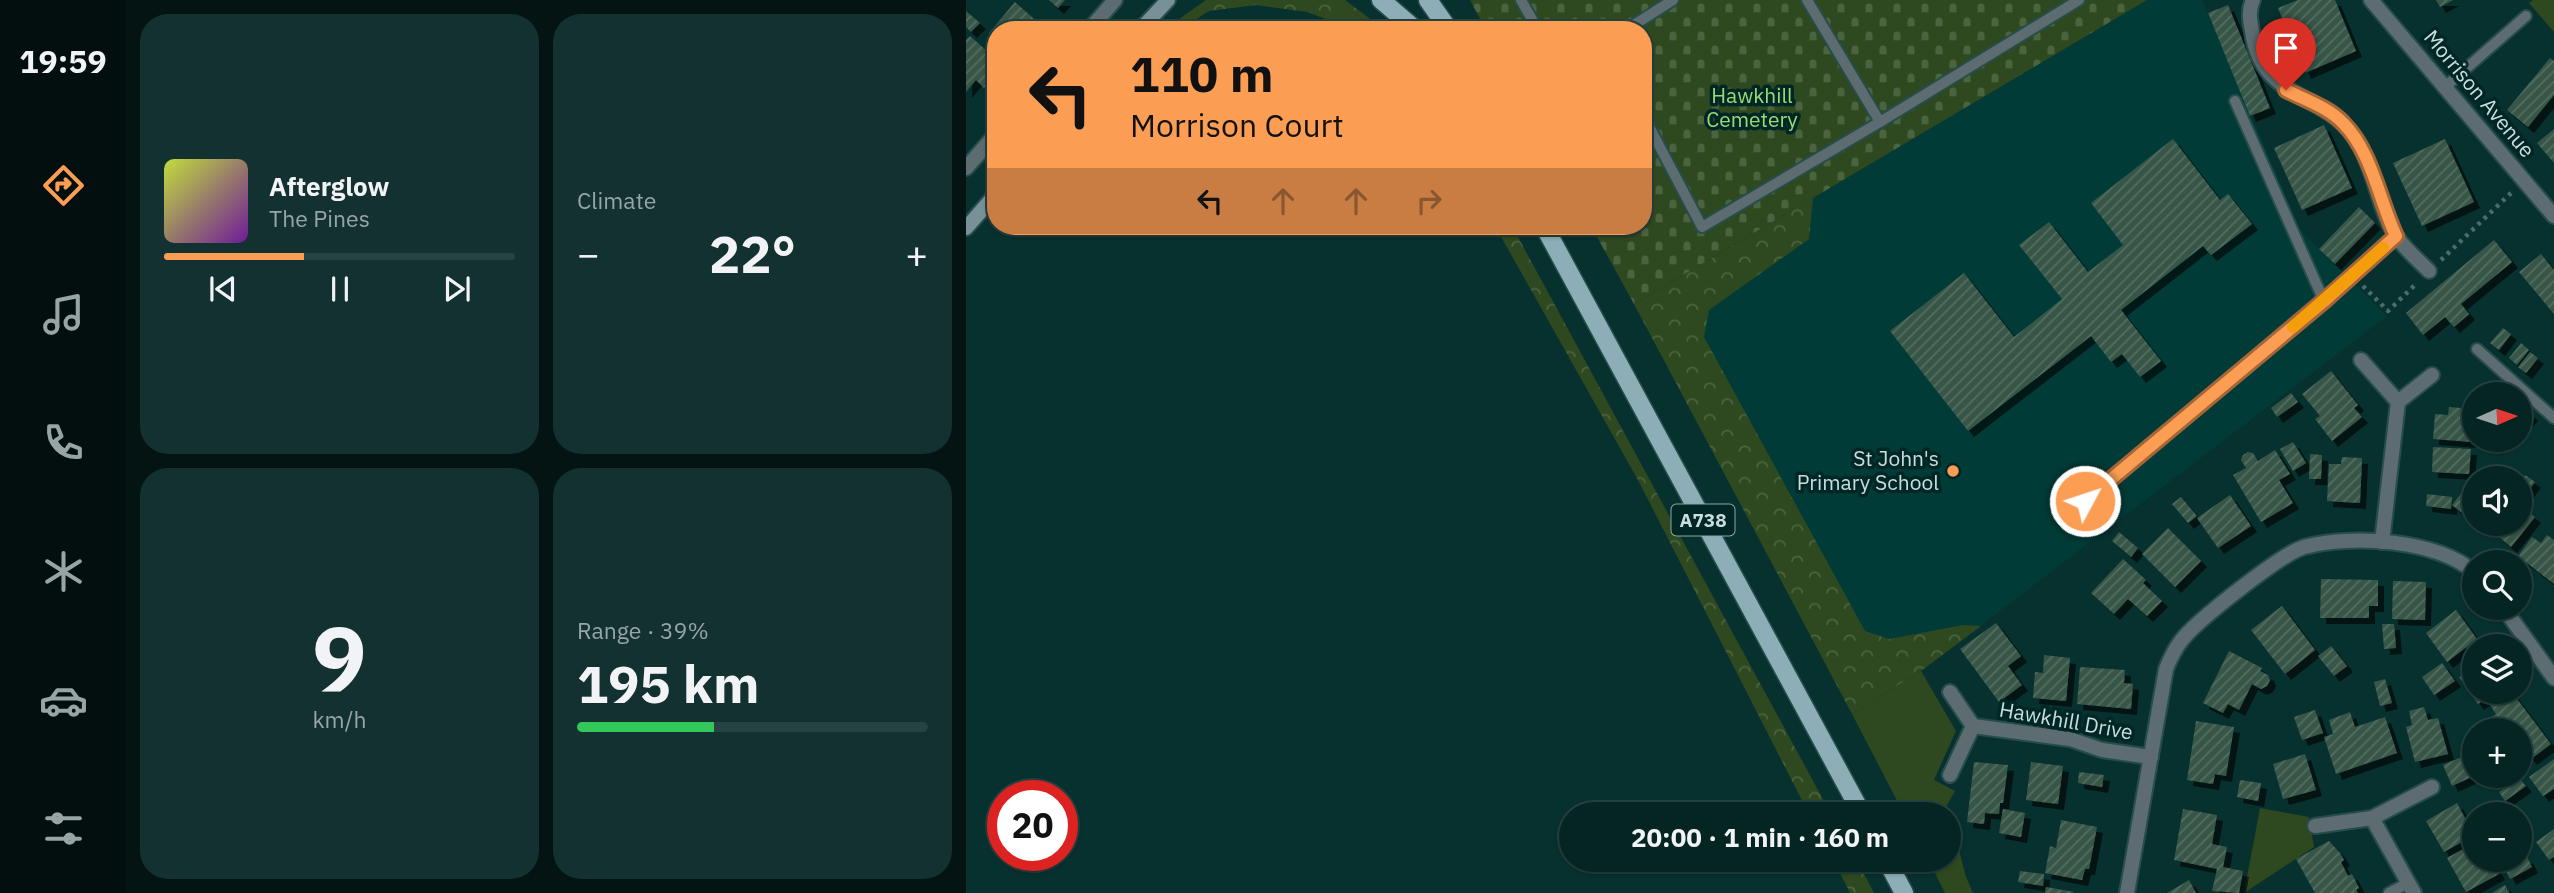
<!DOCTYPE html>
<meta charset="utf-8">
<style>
body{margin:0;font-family:"IBM Plex Sans",sans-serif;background:#133130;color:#f1f3f6;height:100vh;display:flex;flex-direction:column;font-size:26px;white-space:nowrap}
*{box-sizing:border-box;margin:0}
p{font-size:23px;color:#97a5a6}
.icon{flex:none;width:38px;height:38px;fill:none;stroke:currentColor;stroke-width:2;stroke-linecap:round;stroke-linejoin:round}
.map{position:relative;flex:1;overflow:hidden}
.details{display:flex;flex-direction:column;gap:14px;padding:14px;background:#031413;width:840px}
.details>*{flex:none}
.banner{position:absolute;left:21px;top:21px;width:665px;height:214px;border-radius:28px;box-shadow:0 2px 5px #0004,0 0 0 2px #264241;background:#fc9d54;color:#111;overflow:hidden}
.needle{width:46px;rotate:87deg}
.controls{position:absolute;left:1496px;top:382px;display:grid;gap:14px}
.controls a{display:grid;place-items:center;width:70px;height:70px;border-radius:50%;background:#052523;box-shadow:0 2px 5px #0004,0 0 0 2px #264241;font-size:35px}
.speed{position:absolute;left:21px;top:780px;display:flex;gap:14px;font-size:35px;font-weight:700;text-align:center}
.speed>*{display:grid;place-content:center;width:91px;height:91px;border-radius:50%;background:#052523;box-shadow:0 2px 5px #0004,0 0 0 2px #264241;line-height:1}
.speed .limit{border:10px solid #d22;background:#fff;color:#111}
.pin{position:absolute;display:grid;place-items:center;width:60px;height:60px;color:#fff;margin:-72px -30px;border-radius:50% 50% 50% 0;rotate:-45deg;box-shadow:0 0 7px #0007}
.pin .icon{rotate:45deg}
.me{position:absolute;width:77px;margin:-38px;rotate:50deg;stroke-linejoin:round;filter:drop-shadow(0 0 5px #0008)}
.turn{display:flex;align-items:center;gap:24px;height:147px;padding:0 28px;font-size:32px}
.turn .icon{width:91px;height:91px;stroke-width:2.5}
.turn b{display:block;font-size:49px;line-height:60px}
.lanes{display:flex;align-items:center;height:66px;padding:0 28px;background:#0003;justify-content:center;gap:35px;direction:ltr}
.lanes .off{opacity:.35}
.big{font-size:52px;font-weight:700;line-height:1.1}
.details .tile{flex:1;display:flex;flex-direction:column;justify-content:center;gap:10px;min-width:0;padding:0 24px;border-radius:28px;background:#133130}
.details .dial{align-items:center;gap:0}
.dial b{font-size:91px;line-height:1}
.song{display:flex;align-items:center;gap:21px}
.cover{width:84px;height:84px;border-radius:10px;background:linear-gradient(135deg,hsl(70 70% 55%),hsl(280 70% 35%))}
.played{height:7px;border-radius:4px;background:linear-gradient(90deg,#fc9d54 40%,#264241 40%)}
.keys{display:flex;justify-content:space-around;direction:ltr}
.heat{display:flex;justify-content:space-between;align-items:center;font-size:38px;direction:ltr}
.charge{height:10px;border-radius:5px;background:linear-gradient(90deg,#34c759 39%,#264241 0)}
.details .tiles{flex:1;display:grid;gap:14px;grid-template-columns:repeat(2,1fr)}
.trip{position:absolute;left:593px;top:802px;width:402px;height:70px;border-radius:35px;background:#052523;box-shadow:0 2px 5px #0004,0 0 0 2px #264241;font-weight:700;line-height:70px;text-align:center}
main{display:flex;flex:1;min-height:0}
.tab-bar{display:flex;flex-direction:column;width:126px;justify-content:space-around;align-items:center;background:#020f0e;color:#97a5a6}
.tab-bar .icon{width:49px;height:49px}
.tab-bar .active{color:#fc9d54}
.tab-bar b{font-size:32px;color:#f1f3f6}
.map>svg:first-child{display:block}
</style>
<main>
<nav class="tab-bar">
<b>19:59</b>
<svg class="icon active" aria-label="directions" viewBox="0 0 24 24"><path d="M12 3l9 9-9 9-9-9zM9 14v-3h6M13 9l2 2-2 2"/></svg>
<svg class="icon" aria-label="music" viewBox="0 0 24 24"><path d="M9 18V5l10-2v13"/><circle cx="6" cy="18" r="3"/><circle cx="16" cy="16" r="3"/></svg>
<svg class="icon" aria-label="phone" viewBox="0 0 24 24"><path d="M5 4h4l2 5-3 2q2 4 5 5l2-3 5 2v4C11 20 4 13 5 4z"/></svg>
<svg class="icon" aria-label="climate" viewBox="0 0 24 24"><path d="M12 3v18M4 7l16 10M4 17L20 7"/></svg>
<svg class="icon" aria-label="car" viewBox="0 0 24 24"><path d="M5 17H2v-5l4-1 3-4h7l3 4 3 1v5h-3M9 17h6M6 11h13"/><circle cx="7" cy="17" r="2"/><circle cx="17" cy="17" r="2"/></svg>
<svg class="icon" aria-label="filters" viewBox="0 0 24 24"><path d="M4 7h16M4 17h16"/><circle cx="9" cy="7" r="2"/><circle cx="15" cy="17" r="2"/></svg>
</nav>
<section class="details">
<div class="tiles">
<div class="tile">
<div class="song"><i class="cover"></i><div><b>Afterglow</b><p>The Pines</p></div></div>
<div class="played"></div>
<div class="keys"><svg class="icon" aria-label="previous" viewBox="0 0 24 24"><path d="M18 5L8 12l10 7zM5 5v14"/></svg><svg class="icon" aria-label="pause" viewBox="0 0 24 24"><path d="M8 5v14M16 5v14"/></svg><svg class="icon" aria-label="next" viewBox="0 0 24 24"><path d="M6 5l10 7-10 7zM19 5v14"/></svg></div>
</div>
<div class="tile"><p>Climate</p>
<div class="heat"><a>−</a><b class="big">22°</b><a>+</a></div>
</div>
<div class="tile dial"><b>9</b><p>km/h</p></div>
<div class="tile"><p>Range · 39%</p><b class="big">195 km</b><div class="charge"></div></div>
</div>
</section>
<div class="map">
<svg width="1588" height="893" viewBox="0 0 1588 893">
<defs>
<pattern id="forest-crowns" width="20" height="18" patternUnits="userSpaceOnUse" patternTransform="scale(1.75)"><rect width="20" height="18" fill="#2e491f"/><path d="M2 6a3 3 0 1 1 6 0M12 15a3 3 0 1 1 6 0" fill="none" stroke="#4b633f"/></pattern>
<pattern id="cemetery-stones" width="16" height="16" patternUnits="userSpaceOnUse" patternTransform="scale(1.75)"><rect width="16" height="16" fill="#2e491f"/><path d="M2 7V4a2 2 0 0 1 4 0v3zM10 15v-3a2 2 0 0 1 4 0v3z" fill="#4b633f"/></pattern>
<pattern id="building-hatch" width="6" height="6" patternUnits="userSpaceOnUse" patternTransform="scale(1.75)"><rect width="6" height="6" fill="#375647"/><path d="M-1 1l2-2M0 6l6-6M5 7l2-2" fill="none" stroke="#536e61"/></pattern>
<filter id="shadow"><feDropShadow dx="6" dy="6" stdDeviation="0" flood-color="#0009"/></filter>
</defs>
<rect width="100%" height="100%" fill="#07312f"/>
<path fill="#013b37" d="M1181,0H1236L1335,231L1421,316L955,671L886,714L668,304Z"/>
<g fill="#2e491f">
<path d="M1567,0H1588V32L1563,3Z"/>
<path d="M955,671L990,731L968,780L989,791L981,805L983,814H938L886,714Z"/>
<path d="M1294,808L1343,817L1348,847L1278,893Z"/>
<path d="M984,816L1000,877L1007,893H979L962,859H984Z"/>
</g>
<g fill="url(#forest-crowns)">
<path d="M240,0H379L419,30H389L341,12L290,5L243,11L215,29L209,22Z"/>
<path d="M847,198L843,239L743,310L738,337L899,631L923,639L997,625L1015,626L955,671L886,714L668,304Z"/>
<path d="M529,226H546L865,814H843L672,480Z"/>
<path d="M867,859H890L908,893H884Z"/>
</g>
<path fill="url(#cemetery-stones)" d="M504,0H1181L668,304L625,226H677V30H520Z"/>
<g fill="url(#building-hatch)" filter="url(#shadow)">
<path d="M83,0H99L92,8Z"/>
<path d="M1332,0H1369L1390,51L1339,73L1312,8Z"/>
<path d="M1470,0H1487L1474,7Z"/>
<path d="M49,2L76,26L72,30H30V38L23,33Z"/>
<path d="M1262,5L1304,108L1284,116L1242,13Z"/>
<path d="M0,11L14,23L5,32L0,27Z"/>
<path d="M4,36L30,59V74L18,88L10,80L0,92V40Z"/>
<path d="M1584,58L1588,61V95L1562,127L1541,110Z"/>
<path d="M1358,125L1386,188L1336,210L1308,148Z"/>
<path d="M1588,129V163L1571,143Z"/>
<path d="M1207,139L1254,200L1262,194L1286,224L1245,255L1237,246L1155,310L1195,361L1174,377L1156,354L1145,362L1125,336L1002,431L924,331L998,273L1048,337L1096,299L1053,245L1083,222L1122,272L1157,245L1125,203Z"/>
<path d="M1479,139L1508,202L1456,226L1427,163Z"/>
<path d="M1393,207L1409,223L1369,264L1353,249Z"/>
<path d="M1528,240L1546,262L1495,304L1503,314L1488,327L1479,317L1457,335L1440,313Z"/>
<path d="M1575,254L1588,270V314L1553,272Z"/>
<path d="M1537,328L1545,334L1533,350L1524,343Z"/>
<path d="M1555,343L1563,350L1551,365L1543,358Z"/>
<path d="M1564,352L1572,358L1560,373L1552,367Z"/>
<path d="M1365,371L1392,405L1388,408L1396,417L1366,441L1349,419L1354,416L1336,394Z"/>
<path d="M1325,393L1332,402L1311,417L1305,408Z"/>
<path d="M1483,407L1508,409L1506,442L1467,439L1469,414L1482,415Z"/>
<path d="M1559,408L1566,415L1554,428V413Z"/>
<path d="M1327,442L1340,463L1327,471L1314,449Z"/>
<path d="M1467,447L1505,449L1503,474L1466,472Z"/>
<path d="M1309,450L1324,474L1313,480L1327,503L1295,522L1267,475L1280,468L1275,460L1277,455L1282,452L1287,453L1292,461Z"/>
<path d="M1344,454L1356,455L1355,479H1343Z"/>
<path d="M1376,457L1396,458L1394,503L1361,501L1363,464H1375Z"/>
<path d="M1559,475L1569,482L1554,502V483Z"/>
<path d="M1501,486L1508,491V522L1486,505Z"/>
<path d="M1461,494L1486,497L1485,509L1460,506Z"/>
<path d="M1264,495L1285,526L1252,548L1231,518Z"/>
<path d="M1215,497L1231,516L1222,523L1206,504Z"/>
<path d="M1554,505L1569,517L1545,547L1526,531L1532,523H1554Z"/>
<path d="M1202,528L1235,561L1209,587L1176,554Z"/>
<path d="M1153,532L1172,548L1165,557L1146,541Z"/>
<path d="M1581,535L1588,540V584L1552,556L1566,537L1575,543Z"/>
<path d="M1157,559L1180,580L1177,583L1196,601L1181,616L1162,599L1148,614L1125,593Z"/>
<path d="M1355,579L1412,580V606H1403V618H1354Z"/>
<path d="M1427,581L1460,582L1459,620L1426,619Z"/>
<path d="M1316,606L1349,650L1319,674L1285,630Z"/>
<path d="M1490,610L1511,639L1481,662L1460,633Z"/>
<path d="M1030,623L1055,656L1042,666L1056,685L1033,702L994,649Z"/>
<path d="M1416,624H1428L1430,648L1418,649Z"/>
<path d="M1365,646L1381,666L1368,676L1352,656Z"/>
<path d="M1263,651L1296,668L1294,671L1302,675L1304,680L1301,686L1295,689L1286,684L1273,710L1262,704L1257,713L1237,703Z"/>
<path d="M1078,655L1104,658L1100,701L1067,698L1069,672L1077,673Z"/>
<path d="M1476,663L1489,681L1468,695L1456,677Z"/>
<path d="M1508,665V691H1530L1512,704L1493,677Z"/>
<path d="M1114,667L1159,670L1158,683L1167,684L1165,709L1111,704Z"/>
<path d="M1419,679L1426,703L1414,706L1408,682Z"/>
<path d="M1542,691H1545L1585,744L1565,759L1559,751L1554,755V730H1526L1519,722L1530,714L1524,705Z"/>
<path d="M1458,707L1462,720L1472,718L1482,754L1449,762L1440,727L1446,725L1443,711Z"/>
<path d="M1349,710L1357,733L1336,740L1328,717Z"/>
<path d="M1384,712L1389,727L1419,717L1431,753L1370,774L1358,737L1367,734L1363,720Z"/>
<path d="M1230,721L1268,727L1260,776L1249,774L1247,784L1221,780Z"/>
<path d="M1339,754L1350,790L1317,799L1307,764Z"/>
<path d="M1500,755L1508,776L1486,786L1477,765Z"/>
<path d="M1588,759V789L1577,796L1563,777Z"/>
<path d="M1008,762L1042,765L1037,803H1034L1033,814L1019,813L1018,824L1001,822Z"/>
<path d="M1065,762L1097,766L1092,804L1060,800Z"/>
<path d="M1113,772L1138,775L1136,787L1112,783Z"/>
<path d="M1553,778L1560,786L1539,801L1533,792Z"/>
<path d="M1274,780L1295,783L1292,801L1271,797Z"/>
<path d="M1491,803L1508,835L1478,852L1460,821Z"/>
<path d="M1037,809L1059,813L1055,837L1033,833Z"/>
<path d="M1217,809L1251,815L1246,844L1261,847L1257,867L1277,871L1273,893L1246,891L1251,869L1208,860Z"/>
<path d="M1095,820L1131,827L1123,869H1119L1116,880L1079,873L1084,846L1090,848Z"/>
<path d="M1588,829V857L1583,860L1570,842Z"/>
<path d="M1363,841L1374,853L1378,860L1375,862L1382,876L1386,874L1393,888L1390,890L1392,893H1349L1330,859Z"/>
<path d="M1508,843V859H1524L1533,874L1500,892L1481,858Z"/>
<path d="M1561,857L1566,867L1544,879L1539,869Z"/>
<path d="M1054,871L1078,874L1077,886L1052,882Z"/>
<path d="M1223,880L1230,893H1201Z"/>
<path d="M1539,885L1543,893H1526Z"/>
<path d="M1080,887L1108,892L1107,893H1079Z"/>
</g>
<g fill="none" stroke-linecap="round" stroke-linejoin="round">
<g stroke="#264d4b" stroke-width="14">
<g id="lane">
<path d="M555,0L572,30"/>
<path d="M660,30L707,0"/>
<path d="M1479,87L1560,16"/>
<path d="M1269,101L1358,301"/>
<path d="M677,115L736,227L914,122L841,0"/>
<path d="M914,122L1113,0"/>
<path d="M1511,349L1588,418"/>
<path d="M1119,501L1430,236"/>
<path d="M1423,893L1442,883"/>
</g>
</g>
<g stroke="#264d4b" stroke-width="18">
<g id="street">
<path d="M1287,0C1282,10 1284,21 1286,31C1295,103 1361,91 1392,142C1409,171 1412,207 1430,236C1439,249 1452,260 1463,271"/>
<path d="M1405,0L1588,216"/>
<path d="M123,30L149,0"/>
<path d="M0,168L30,134"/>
<path d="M1395,360L1432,402L1466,375"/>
<path d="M1416,542L1432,402"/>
<path d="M1537,607L1588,678"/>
<path d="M984,692L1007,726L984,775"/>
<path d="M1007,726L1104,739L1136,750L1185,757"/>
<path d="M1406,818L1448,893"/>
<path d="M1349,826L1406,818L1466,787"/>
<path d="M1161,893L1200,669C1204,659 1208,650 1215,641C1230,621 1315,554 1338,547C1385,534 1471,540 1508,572"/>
</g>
</g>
<g stroke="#264d4b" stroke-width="18">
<g id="secondary">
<path d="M174,30L202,0"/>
<path d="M0,228L30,194"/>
</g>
</g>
<g stroke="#264d4b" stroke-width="21">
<g id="primary">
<path d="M415,0L450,30"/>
<path d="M462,0L483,30"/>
<path d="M578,226L896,814"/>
<path d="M920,859L938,893"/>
</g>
</g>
<g stroke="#4b6e6c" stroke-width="4.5" stroke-dasharray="3.5 5" stroke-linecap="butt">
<path d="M1475,260L1545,193"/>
<path d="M1397,286L1422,311L1451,283"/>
</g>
<use href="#lane" stroke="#5c6c70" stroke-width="10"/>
<use href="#street" stroke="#5c6c70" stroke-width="14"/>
<use href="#secondary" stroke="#789198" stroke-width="14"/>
<use href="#primary" stroke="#8daeb6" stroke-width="18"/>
</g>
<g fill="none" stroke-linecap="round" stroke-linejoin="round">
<g stroke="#a46637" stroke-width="18">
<path id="route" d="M1119,501L1358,301L1430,236C1413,200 1406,152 1377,123C1362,107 1339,100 1320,90"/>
</g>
<use href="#route" stroke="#fc9d54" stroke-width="12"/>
<path stroke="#f59e0b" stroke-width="12" d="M1327,327L1417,248"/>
</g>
<circle fill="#fc9d54" stroke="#002725" stroke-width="2.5" cx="987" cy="471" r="7"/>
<g text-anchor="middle" stroke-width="7" stroke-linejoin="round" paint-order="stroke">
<rect fill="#002725" stroke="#8da7a5" stroke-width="2" x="705.5" y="504.5" width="63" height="31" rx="5"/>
<g font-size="19" font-weight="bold" fill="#c9dedc">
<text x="737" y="527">A738</text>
</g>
<g font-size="21" fill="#c9dedc" stroke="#002725">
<text transform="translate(1513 94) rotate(50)" y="7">Morrison Avenue</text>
<text transform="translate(1100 721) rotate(10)" y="7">Hawkhill Drive</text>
</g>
<g font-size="21" fill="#98db75" stroke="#002725">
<text x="786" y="103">Hawkhill<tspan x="786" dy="24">Cemetery</tspan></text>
</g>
<g font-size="21" fill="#c9dedc" stroke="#002725" text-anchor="end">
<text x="973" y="466">St John's<tspan x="973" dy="24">Primary School</tspan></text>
</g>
</g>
</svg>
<div class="controls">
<a><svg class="needle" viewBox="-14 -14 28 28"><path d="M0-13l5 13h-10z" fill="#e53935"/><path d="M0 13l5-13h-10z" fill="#97a5a6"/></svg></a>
<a><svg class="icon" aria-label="sound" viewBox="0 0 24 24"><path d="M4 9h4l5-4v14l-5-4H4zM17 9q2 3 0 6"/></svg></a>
<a><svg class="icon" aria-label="search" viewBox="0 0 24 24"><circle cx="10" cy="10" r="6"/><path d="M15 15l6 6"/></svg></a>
<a><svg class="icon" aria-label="layers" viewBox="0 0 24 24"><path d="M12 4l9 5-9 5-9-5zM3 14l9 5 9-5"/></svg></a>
<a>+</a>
<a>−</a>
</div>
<div class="speed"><div class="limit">20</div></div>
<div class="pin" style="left:1320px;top:90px;background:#d93025"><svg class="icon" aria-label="arrive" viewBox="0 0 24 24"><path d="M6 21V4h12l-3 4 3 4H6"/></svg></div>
<svg class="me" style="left:1119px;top:501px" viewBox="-20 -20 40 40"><circle r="17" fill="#fc9d54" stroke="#fff" stroke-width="3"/><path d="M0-11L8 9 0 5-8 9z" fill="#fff"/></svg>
<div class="trip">20:00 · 1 min · 160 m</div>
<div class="banner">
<div class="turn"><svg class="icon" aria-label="left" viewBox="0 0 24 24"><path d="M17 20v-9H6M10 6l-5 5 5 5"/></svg><div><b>110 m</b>Morrison Court</div></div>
<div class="lanes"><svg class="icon" aria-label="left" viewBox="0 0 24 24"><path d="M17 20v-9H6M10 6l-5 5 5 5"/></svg><svg class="icon off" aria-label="ahead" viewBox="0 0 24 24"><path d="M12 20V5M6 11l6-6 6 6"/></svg><svg class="icon off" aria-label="ahead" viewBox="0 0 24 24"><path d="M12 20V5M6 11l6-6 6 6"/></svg><svg class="icon off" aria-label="right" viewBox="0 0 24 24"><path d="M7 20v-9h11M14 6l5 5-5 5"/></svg></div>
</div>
</div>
</main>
